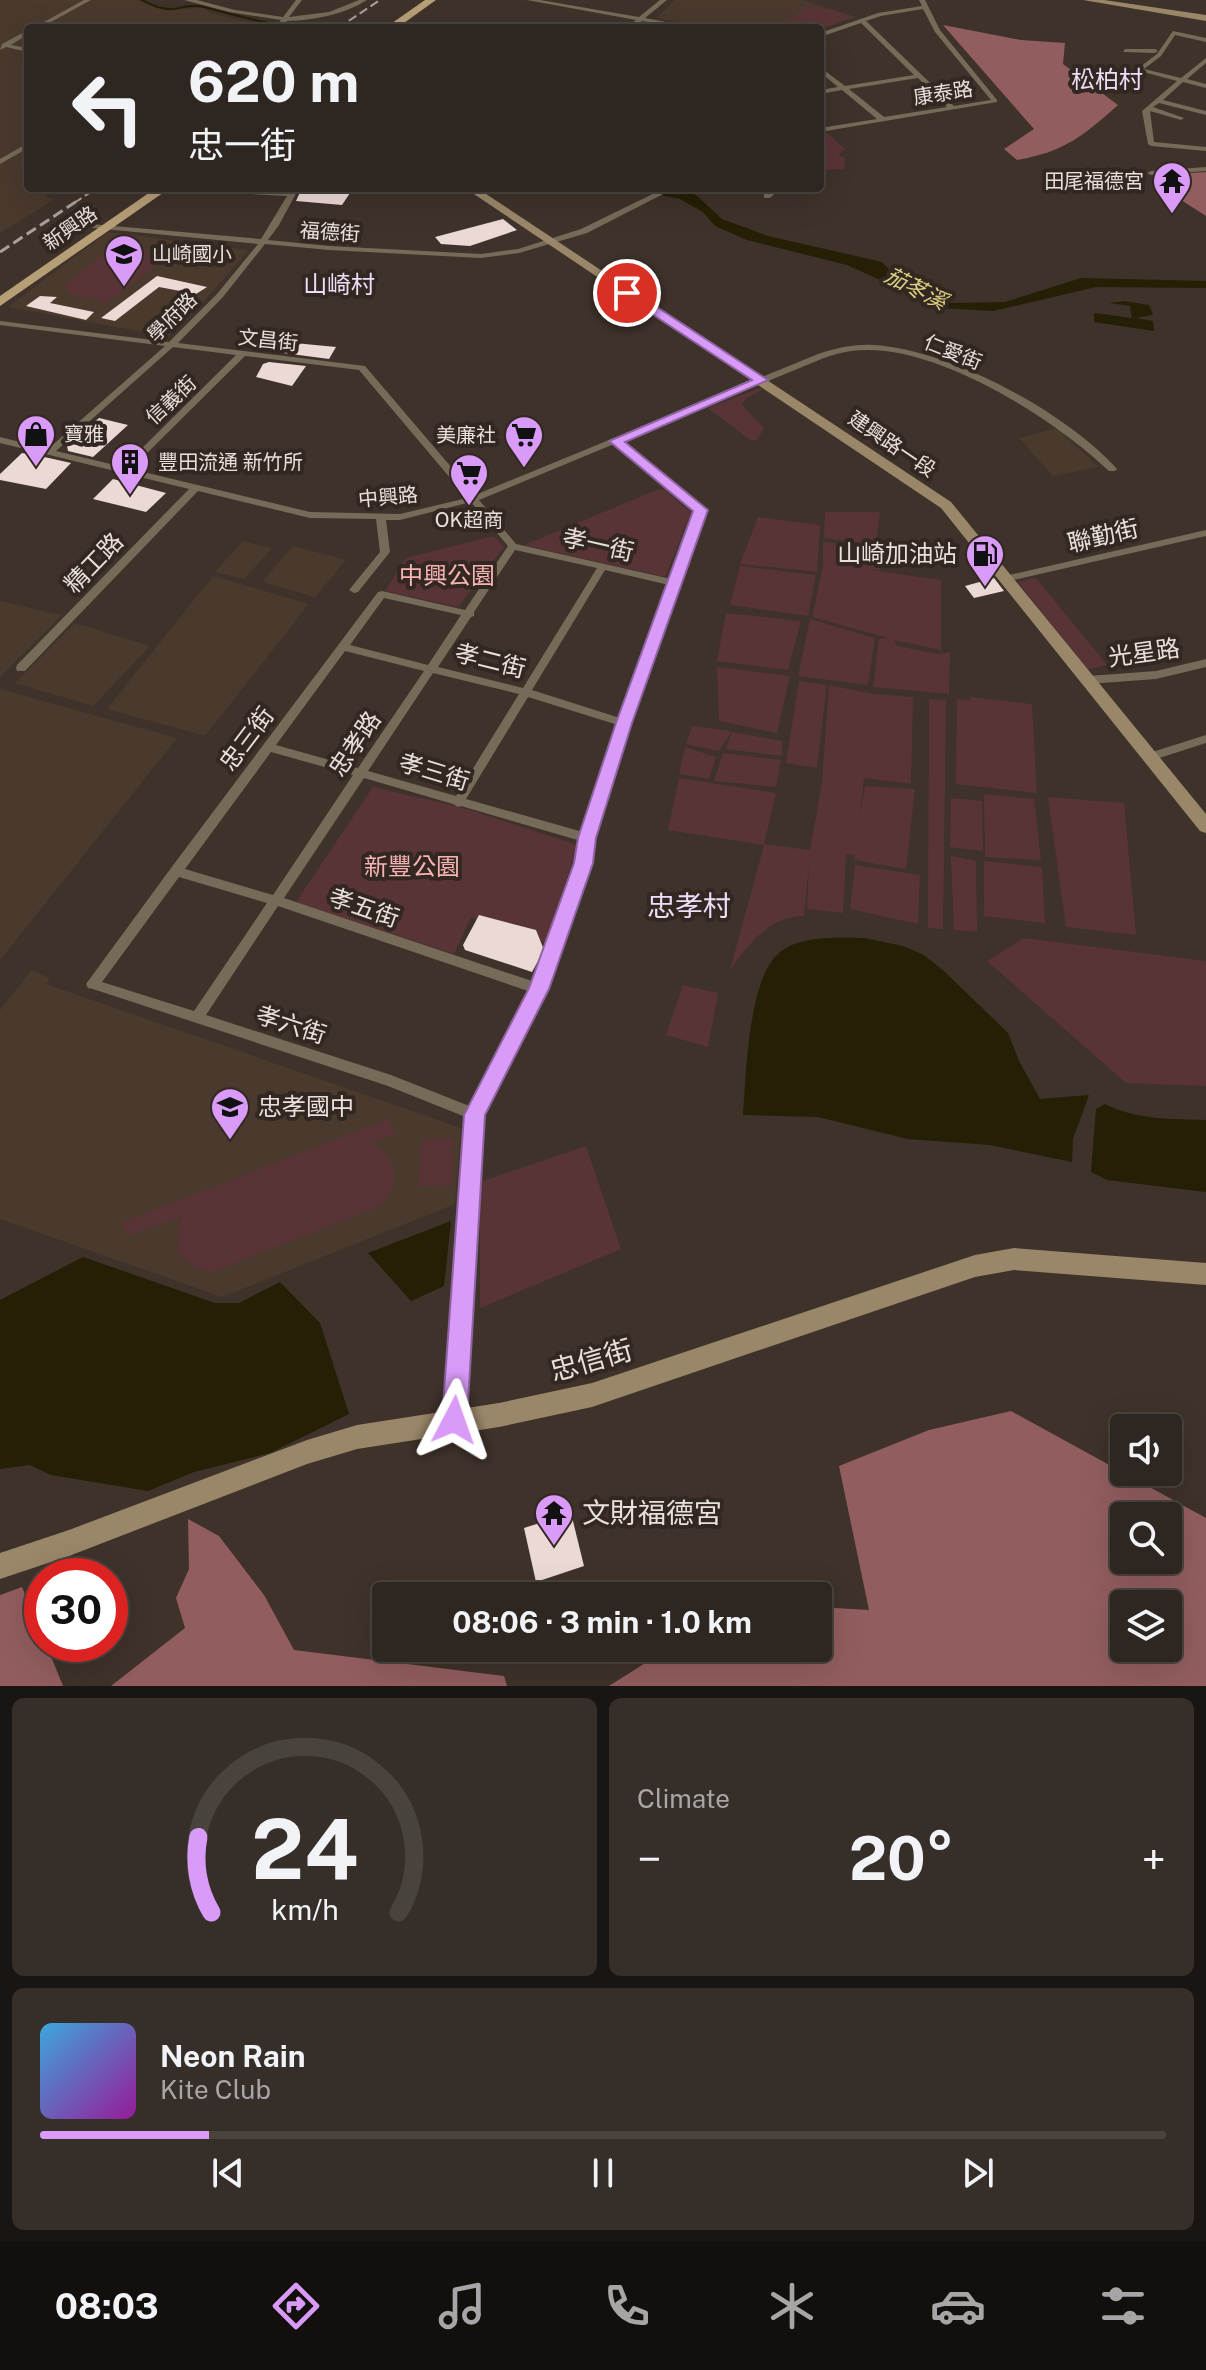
<!DOCTYPE html>
<meta charset="utf-8">
<style>
body{margin:0;font-family:"Public Sans","Noto Sans TC",sans-serif;background:#362e29;color:#f1f3f6;height:100vh;display:flex;flex-direction:column;font-size:30px;white-space:nowrap}
*{box-sizing:border-box;margin:0}
p{font-size:26px;color:#a7a5a5}
.icon{flex:none;width:44px;height:44px;fill:none;stroke:currentColor;stroke-width:2;stroke-linecap:round;stroke-linejoin:round}
.map{position:relative;height:1686px;overflow:hidden}
.sheet{display:flex;flex-direction:column;gap:12px;padding:12px;background:#191512;flex:1}
.sheet>*{flex:none}
.hud{position:absolute;left:24px;top:24px;width:800px;height:168px;border-radius:8px;box-shadow:0 8px 32px #0002,0 0 0 2px #49433e;background:#2e2620;color:#f1f3f6;overflow:hidden}
.tools{position:absolute;left:1110px;top:1414px;display:grid;gap:16px}
.tools a{display:grid;place-items:center;width:72px;height:72px;border-radius:8px;background:#2e2620;box-shadow:0 8px 32px #0002,0 0 0 2px #49433e;font-size:40px}
.speed{position:absolute;left:24px;top:1558px;display:flex;gap:16px;font-size:40px;font-weight:700;text-align:center}
.speed>*{display:grid;place-content:center;width:104px;height:104px;border-radius:50%;background:#2e2620;box-shadow:0 8px 32px #0002,0 0 0 2px #49433e;line-height:1}
.speed .limit{border:12px solid #d22;background:#fff;color:#111}
.pin{position:absolute;display:grid;place-items:center;width:68px;height:68px;color:#fff;margin:-34px;border:4px solid #fff;border-radius:50%;box-shadow:0 2px 8px #0007}
.me{position:absolute;width:88px;margin:-44px;rotate:4deg;stroke-linejoin:round;filter:drop-shadow(0 0 6px #0008)}
.turn{display:flex;align-items:center;gap:28px;height:168px;padding:0 32px;font-size:36px}
.turn .icon{width:104px;height:104px;stroke-width:2.5}
.turn b{display:block;font-size:56px;line-height:68px}
.big{font-size:60px;font-weight:700;line-height:1.1}
.sheet .card{flex:1;display:flex;flex-direction:column;justify-content:center;gap:12px;min-width:0;padding:0 28px;border-radius:12px;background:#362e29}
.sheet .dial{align-items:center;gap:0}
.dial svg{height:208px;overflow:visible;fill:none;stroke:#49433e;stroke-width:7;stroke-linecap:round;text-anchor:middle}
.dial text{fill:#f1f3f6;stroke:none}
.song{display:flex;align-items:center;gap:24px}
.cover{width:96px;height:96px;border-radius:12px;background:linear-gradient(135deg,hsl(200 70% 55%),hsl(300 70% 35%))}
.played{height:8px;border-radius:4px;background:linear-gradient(90deg,#d99af8 15%,#49433e 15%)}
.keys{display:flex;justify-content:space-around;direction:ltr}
.heat{display:flex;justify-content:space-between;align-items:center;font-size:44px;direction:ltr}
.sheet .tiles{flex:1;display:grid;gap:12px;grid-template-columns:1fr 1fr}
.card:last-child{grid-column:span 2}
.trip{position:absolute;left:372px;top:1582px;width:460px;height:80px;border-radius:8px;background:#2e2620;box-shadow:0 8px 32px #0002,0 0 0 2px #49433e;font-weight:700;line-height:80px;text-align:center}
.dock{display:flex;height:128px;justify-content:space-around;align-items:center;background:#120f0d;color:#a7a5a5}
.dock .icon{width:56px;height:56px}
.dock .current{color:#d99af8}
.dock b{font-size:36px;color:#f1f3f6}
.map>svg:first-child{display:block}
</style>
<div class="map">
<svg width="1206" height="1686" viewBox="0 0 1206 1686">
<rect width="100%" height="100%" fill="#3e322a"/>
<g fill="#4a392d">
<path d="M0,0H136L168,11L201,7L211,13L275,28H28V188H55L44,196L55,199L0,233Z"/>
<path d="M675,0H803L856,17L820,30L712,28L656,18Z"/>
<path d="M108,232L249,250L180,328L160,324L148,333L8,307Z"/>
<path d="M1057,428L1098,467L1053,476L1019,438Z"/>
<path d="M243,541L272,548L244,579L215,572Z"/>
<path d="M293,546L346,560L315,597L262,582Z"/>
<path d="M213,576L309,604L205,736L107,709Z"/>
<path d="M0,601L62,615L0,677Z"/>
<path d="M75,623L150,646L93,706L15,683Z"/>
<path d="M0,689L177,738L0,960Z"/>
<path d="M31,970L50,978L46,984L461,1128L455,1204L222,1297L0,1219V1010Z"/>
</g>
<g fill="#593436">
<path d="M808,4L812,5L809,8L828,9L851,17L820,29L783,28Z"/>
<path d="M827,133L845,149L838,155L845,158L844,169L820,170V134Z"/>
<path d="M130,248L144,250L154,261L166,253L171,254L107,303L96,301L99,298C86,298 68,299 65,284L110,250Z"/>
<path d="M757,389H763L747,398L742,405L764,428L757,440H750L708,408Z"/>
<path d="M659,489L665,490L691,513L665,577L524,545Z"/>
<path d="M825,512H880L876,545L824,538Z"/>
<path d="M758,517L820,525L817,572L740,564Z"/>
<path d="M494,536L504,547L458,607L385,591L406,558Z"/>
<path d="M823,542L880,548V570H870L941,580V650L894,640L897,646L938,654L950,652L949,694L873,687L879,639L888,638L812,617L823,565Z"/>
<path d="M740,566L816,575L808,616L730,605Z"/>
<path d="M1036,578L1107,665L1087,670L1018,582Z"/>
<path d="M726,613L801,621L788,670L717,661Z"/>
<path d="M810,619L875,638L868,685L798,676Z"/>
<path d="M717,667L790,676L777,733L719,721Z"/>
<path d="M799,681L827,685L817,768L786,763Z"/>
<path d="M829,685L873,694L913,697L911,784L864,778L860,815L865,786L915,789L906,869L854,860L855,855L846,854L843,913L807,909L809,864L804,916C769,916 749,944 730,970L764,845L668,830L679,778L776,793L764,844L810,850L822,783Z"/>
<path d="M971,697L1032,704L1037,793L956,784L957,699L969,700Z"/>
<path d="M929,699L946,700L943,929L928,928Z"/>
<path d="M692,726L731,731V732L719,751L686,744Z"/>
<path d="M732,732L782,741V756L726,749Z"/>
<path d="M685,747L716,757L709,779L679,774Z"/>
<path d="M723,753L781,760L776,787L714,781Z"/>
<path d="M373,787L460,807L578,845L545,943L471,917L454,954L296,902Z"/>
<path d="M984,794L1034,799L1041,860L985,857Z"/>
<path d="M1048,797L1124,803L1136,935L1066,927Z"/>
<path d="M951,798L982,801L983,851L950,847Z"/>
<path d="M951,856L976,861L977,932L954,930Z"/>
<path d="M984,861L1042,867L1045,923L984,916Z"/>
<path d="M855,865L920,875L918,924L850,909Z"/>
<path d="M1024,938L1206,961V1086L1126,1083L987,961Z"/>
<path d="M683,985L718,993L708,1047L666,1035Z"/>
<path d="M388,1119L395,1134L372,1143C399,1160 401,1182 381,1206L212,1272L195,1268L178,1253L179,1226L183,1216L126,1236L123,1222Z"/>
<path d="M454,1138L452,1185L418,1186L421,1139Z"/>
<path d="M586,1146L621,1249L480,1308V1182Z"/>
</g>
<g fill="#925d5f" fill-rule="evenodd">
<path d="M943,25L1021,40L1065,43L1063,64L1118,105C1083,136 1064,152 1017,160L1004,149L1034,129Z"/>
<path d="M1206,172V216L1156,184V175Z"/>
<path d="M1011,1411L1206,1518V1686H609L669,1648H818V1607L869,1610L839,1466L929,1430ZM1124,1516H1168V1560H1124ZM1124,1604H1168V1648H1124Z"/>
<path d="M188,1519L219,1536L264,1595L294,1650L504,1676L507,1686H111L185,1628L176,1598L189,1569Z"/>
<path d="M22,1587L42,1635V1644H46L63,1686H0V1595Z"/>
</g>
<g fill="#241f05">
<path d="M625,188H671L696,195L722,219L768,236L882,262L897,277L951,303L1005,302L1081,278L1206,281V288L1096,287L993,311L942,308L847,265L747,240L715,226L703,212L680,199Z"/>
<path d="M1124,301L1149,305L1153,315L1136,318L1153,321L1154,331L1094,322V313L1132,318L1130,306L1109,303Z"/>
<path d="M864,938L903,946L924,955L945,972L1008,1033L1019,1061L1040,1099L1089,1095L1073,1139L1072,1162L990,1145L908,1139L818,1117L743,1115C746,1076 748,979 779,953C800,935 838,938 864,938Z"/>
<path d="M1105,1104C1136,1120 1171,1119 1206,1120V1192L1107,1180L1091,1172L1096,1109Z"/>
<path d="M451,1221L444,1286L411,1301L368,1253Z"/>
<path d="M83,1257L215,1303H239L280,1282L320,1323L349,1414L270,1453L194,1472L148,1491L51,1475L30,1465L0,1469V1300Z"/>
</g>
<g fill="none" stroke-linecap="round" stroke-linejoin="round">
<path stroke="#241f05" stroke-width="2" d="M142,0C176,19 180,1 204,7C233,15 262,22 292,28"/>
</g>
<g fill="#ebd9d4">
<path d="M302,188H336L352,190L342,205L296,201Z"/>
<path d="M503,219L517,230L470,246L441,244L435,237Z"/>
<path d="M157,276L207,287L196,294L159,287L115,321L101,318Z"/>
<path d="M40,296L57,297L50,303L94,312L86,320L26,306Z"/>
<path d="M284,342L336,347L329,359L276,352Z"/>
<path d="M269,362L306,366L292,386L256,377L263,364Z"/>
<path d="M99,418L128,425L93,457L68,451L67,446Z"/>
<path d="M22,453L49,458L71,463L46,489L0,480V474Z"/>
<path d="M113,479L166,493L146,512L93,499Z"/>
<path d="M994,578L1004,591L974,598L965,586Z"/>
<path d="M479,915L536,930L544,950L532,972L465,950L463,945Z"/>
<path d="M571,1513L584,1566L536,1582L524,1528Z"/>
</g>
<g fill="none" stroke-linecap="round" stroke-linejoin="round">
<g fill="#766a58" fill-rule="evenodd">
<path d="M84,0H91L40,28H33Z"/>
<path d="M184,0H197L235,10L283,17L296,0H302L289,17L329,12L359,0H367C343,15 315,20 287,21L281,28H275L281,20L229,12Z"/>
<path d="M527,0H540L639,17L660,0H667L645,18L698,28H684L642,21L633,28H626L636,20Z"/>
<path d="M919,0H925L940,30L997,100V102L820,132V128L877,119L842,90L820,94V90L838,87L820,72V67L845,86L914,75L861,23L820,37V33L878,13L922,6ZM923,9L935,32L991,100L954,106L866,21L881,16ZM918,78L947,107L884,117L849,89Z"/>
<path d="M28,30V34L11,45L28,48V52L6,47L0,50L2,44Z"/>
<path d="M1173,31L1206,38V42L1175,35L1161,56L1144,69L1181,78L1206,58V63L1187,79L1206,84V88L1183,82L1163,100L1206,111V115L1159,103L1153,107L1184,118L1181,120L1150,111L1154,142L1206,147V151L1151,146L1148,144L1142,111L1177,81L1136,70L1157,54Z"/>
<path d="M1125,49H1155L1158,51L1155,53L1123,52Z"/>
<path d="M28,143V148L0,164V159Z"/>
<path d="M1206,167V171L1151,175L1147,173L1151,171Z"/>
<path d="M170,188L289,192L291,188H299L279,225L268,240L329,246L481,254L518,249L581,229L665,188H675L587,233L519,253L481,258L329,250L265,244L223,297L178,343L365,366L475,495L818,354C836,348 854,344 873,345C949,349 1066,412 1117,469L1115,471H1109C1054,419 944,349 866,350C851,350 838,353 824,358L622,441L706,510L630,723L593,838L590,863L546,989L482,1115L462,1420L460,1426L454,1428L448,1426L446,1420L468,1118L388,1086L93,989L88,988L86,984L171,868L378,592L382,591L465,610L508,546L471,502L400,520H386L390,552L358,592L354,593L349,590L380,552L376,519L310,518L198,491L25,671H17L16,668L17,665L189,489L0,443V437L48,449L165,346L0,325V321L169,342L217,294L258,244L94,228H91V224L261,239L287,196L174,190ZM173,347L236,355L123,467L56,451ZM245,356L359,370L467,498L400,514L310,512L131,469ZM614,444L696,511L671,579L516,544L479,500ZM515,550L597,568L523,688L438,667L471,617L474,616V612ZM605,570L669,585L620,718L532,690ZM384,598L461,615L428,665L350,645ZM345,651L424,671L358,768L276,745ZM433,673L519,694L456,796L368,771ZM528,697L618,725L583,832L466,799ZM271,752L353,775L273,895L185,869ZM364,778L453,804L458,807L461,806L581,841L578,863L535,982L284,898ZM179,877L267,903L194,1011L102,982ZM278,906L531,992L472,1107L391,1075L206,1015Z"/>
<path d="M773,188H781L770,198H764V194Z"/>
<path d="M1206,530V536L1009,581L1004,578L1009,575Z"/>
<path d="M1206,659V667L1156,679L1088,684L1083,680L1088,676L1156,671Z"/>
<path d="M1206,735V743L1150,761L1144,757L1146,754Z"/>
</g>
<g fill="#9a876a" fill-rule="evenodd">
<path d="M1083,0H1104L1206,15V21Z"/>
<path d="M465,188H477L951,502L1206,814V833L1200,831L941,508Z"/>
<path d="M1014,1248L1206,1263V1285L1014,1270L975,1277L592,1407L499,1427L357,1449L307,1464L69,1556L0,1579V1553L69,1530L307,1440L357,1425L499,1403L592,1383L975,1255Z"/>
</g>
<g fill="#b69e77" fill-rule="evenodd">
<path d="M425,0H436L397,28H385Z"/>
<path d="M156,188H170L0,306V296Z"/>
</g>
<g stroke="#aaa19b" stroke-width="2" stroke-dasharray="9 4" stroke-linecap="butt">
<path d="M338,28L380,0"/>
<path d="M74,203L97,188"/>
</g>
<path stroke="#aaa19b" stroke-width="3" stroke-dasharray="11 5" stroke-linecap="butt" d="M0,252L77,201"/>
</g>
<path fill="#d99af8" stroke="#8d64a1" stroke-width="2" d="M623,290H631L768,380L625,442L708,510L632,723L596,838L593,863L549,989L485,1115L467,1420L463,1429L454,1433L446,1429L442,1420L464,1115L529,988L574,863L578,838L616,723L693,511L609,441L752,380L623,295Z"/>
<defs>
<g id="temple-pin" transform="scale(2)"><path d="M0 17L-7.5 6A9.5 9.5 0 1 1 7.5 6Z" fill="#d99af8" stroke="#332821"/><path d="M0-6L5-2H3V0L6.5 2.5H4V6H1.5V3h-3V6H-4V2.5H-6.5L-3 0V-2H-5Z" fill="#111"/></g>
<g id="school-pin" transform="scale(2)"><path d="M0 17L-7.5 6A9.5 9.5 0 1 1 7.5 6Z" fill="#d99af8" stroke="#332821"/><path d="M0-5L7-2L0 1L-7-2ZM-4 1L0 2.5L4 1V4Q0 6-4 4Z" fill="#111"/></g>
<g id="shop-pin" transform="scale(2)"><path d="M0 17L-7.5 6A9.5 9.5 0 1 1 7.5 6Z" fill="#d99af8" stroke="#332821"/><path d="M-5-2.5h2.3a2.7 3.5 0 0 1 5.4 0H5L5.5 6h-11ZM-1.5-2.5h3a1.5 2.3 0 0 0-3 0Z" fill="#111"/></g>
<g id="supermarket-pin" transform="scale(2)"><path d="M0 17L-7.5 6A9.5 9.5 0 1 1 7.5 6Z" fill="#d99af8" stroke="#332821"/><path d="M-6-5.5h2.5l.6 2H6L4.5 2H-2.5L-4.4-4H-6ZM-1.5 3.2a1.3 1.3 0 1 0 .1 0ZM3 3.2a1.3 1.3 0 1 0 .1 0Z" fill="#111"/></g>
<g id="building-pin" transform="scale(2)"><path d="M0 17L-7.5 6A9.5 9.5 0 1 1 7.5 6Z" fill="#d99af8" stroke="#332821"/><path d="M-4-6H4V6H1V3H-1V6H-4ZM-2.5-4.3h1.7v1.8h-1.7ZM.8-4.3h1.7v1.8H.8ZM-2.5-1h1.7V.8h-1.7ZM.8-1h1.7V.8H.8Z" fill="#111"/></g>
<g id="fuel-pin" transform="scale(2)"><path d="M0 17L-7.5 6A9.5 9.5 0 1 1 7.5 6Z" fill="#d99af8" stroke="#332821"/><path d="M-5.5-6h7V0h2V4h1.3V-2.5L3-4.5l.8-.8L6-3V5H2.5V1h-1V6h-7ZM-4.2-4.7v3.2H.2V-4.7Z" fill="#111"/></g>
</defs>
<g fill-rule="evenodd">
<use href="#temple-pin" x="1172" y="181"/>
<use href="#school-pin" x="124" y="254"/>
<use href="#shop-pin" x="36" y="434"/>
<use href="#supermarket-pin" x="524" y="435"/>
<use href="#building-pin" x="130" y="462"/>
<use href="#supermarket-pin" x="469" y="473"/>
<use href="#fuel-pin" x="985" y="554"/>
<use href="#school-pin" x="230" y="1107"/>
<use href="#temple-pin" x="554" y="1513"/>
</g>
<g text-anchor="middle" stroke-width="8" stroke-linejoin="round" paint-order="stroke">
<g font-size="20" fill="#e8e1db" stroke="#332821">
<text transform="translate(943 93) rotate(-9)" y="7">康泰路</text>
<text transform="translate(70 228) rotate(-35)" y="7">新興路</text>
<text transform="translate(330 232) rotate(4)" y="7">福德街</text>
<text transform="translate(172 317) rotate(-45)" y="7">學府路</text>
<text transform="translate(268 340) rotate(6)" y="7">文昌街</text>
<text transform="translate(953 352) rotate(22)" y="7">仁愛街</text>
<text transform="translate(171 400) rotate(-43)" y="7">信義街</text>
<text transform="translate(892 444) rotate(34)" y="7">建興路一段</text>
<text transform="translate(388 497) rotate(-5)" y="7">中興路</text>
</g>
<g font-size="20" fill="#e8e1db" stroke="#332821" text-anchor="start">
<text x="1144" y="188" text-anchor="end">田尾福德宮</text>
<text x="152" y="261">山崎國小</text>
<text x="64" y="441">寶雅</text>
<text x="496" y="442" text-anchor="end">美廉社</text>
<text x="158" y="469">豐田流通 新竹所</text>
<text x="469" y="527" text-anchor="middle">OK超商</text>
</g>
<g font-size="22" font-style="italic" fill="#ded082" stroke="#332821">
<text transform="translate(916 288) rotate(27)" y="8">茄苳溪</text>
</g>
<g font-size="24" fill="#eeddf8" stroke="#332821">
<text x="1107" y="88">松柏村</text>
<text x="339" y="293">山崎村</text>
</g>
<g font-size="24" fill="#e8e1db" stroke="#332821">
<text transform="translate(1103 536) rotate(-13)" y="8">聯勤街</text>
<text transform="translate(598 545) rotate(13)" y="8">孝一街</text>
<text transform="translate(94 563) rotate(-46)" y="8">精工路</text>
<text transform="translate(1144 653) rotate(-8)" y="8">光星路</text>
<text transform="translate(490 661) rotate(14)" y="8">孝二街</text>
<text transform="translate(247 739) rotate(-53)" y="8">忠三街</text>
<text transform="translate(355 744) rotate(-56)" y="8">忠孝路</text>
<text transform="translate(434 772) rotate(17)" y="8">孝三街</text>
<text transform="translate(364 908) rotate(19)" y="8">孝五街</text>
<text transform="translate(291 1025) rotate(18)" y="8">孝六街</text>
</g>
<g font-size="24" fill="#e8e1db" stroke="#332821" text-anchor="end">
<text x="957" y="562">山崎加油站</text>
<text x="258" y="1115" text-anchor="start">忠孝國中</text>
</g>
<g font-size="24" fill="#f7b3b5" stroke="#332821">
<text x="447" y="584">中興公園</text>
<text x="412" y="875">新豐公園</text>
</g>
<g font-size="28" fill="#eeddf8" stroke="#332821">
<text x="689" y="916">忠孝村</text>
</g>
<g font-size="28" fill="#e8e1db" stroke="#332821">
<text transform="translate(591 1360) rotate(-16)" y="10">忠信街</text>
</g>
<g font-size="28" fill="#e8e1db" stroke="#332821" text-anchor="start">
<text x="582" y="1523">文財福德宮</text>
</g>
</g>
</svg>
<div class="tools">
<a><svg class="icon" aria-label="sound" viewBox="0 0 24 24"><path d="M4 9h4l5-4v14l-5-4H4zM17 9q2 3 0 6"/></svg></a>
<a><svg class="icon" aria-label="search" viewBox="0 0 24 24"><circle cx="10" cy="10" r="6"/><path d="M15 15l6 6"/></svg></a>
<a><svg class="icon" aria-label="layers" viewBox="0 0 24 24"><path d="M12 4l9 5-9 5-9-5zM3 14l9 5 9-5"/></svg></a>
</div>
<div class="speed"><div class="limit">30</div></div>
<div class="pin" style="left:627px;top:293px;background:#d93025"><svg class="icon" aria-label="arrive" viewBox="0 0 24 24"><path d="M6 21V4h12l-3 4 3 4H6"/></svg></div>
<svg class="me" style="left:454px;top:1420px" viewBox="-20 -20 40 40"><path d="M0-17L14 15 0 8-14 15z" fill="#d99af8" stroke="#fff" stroke-width="4"/></svg>
<div class="trip">08:06 · 3 min · 1.0 km</div>
<div class="hud">
<div class="turn"><svg class="icon" aria-label="left" viewBox="0 0 24 24"><path d="M17 20v-9H6M10 6l-5 5 5 5"/></svg><div><b>620 m</b>忠一街</div></div>
</div>
</div>
<section class="sheet">
<div class="tiles">
<div class="card dial"><svg viewBox="0 0 100 80">
<path d="M14 69A42 42 0 1 1 86 69"/>
<path d="M14 69A42 42 0 0 1 9 40" stroke="#d99af8"/>
<text x="50" y="56" font-size="32" font-weight="700">24</text>
<text x="50" y="72" font-size="11">km/h</text>
</svg></div>
<div class="card"><p>Climate</p>
<div class="heat"><a>−</a><b class="big">20°</b><a>+</a></div>
</div>
<div class="card">
<div class="song"><i class="cover"></i><div><b>Neon Rain</b><p>Kite Club</p></div></div>
<div class="played"></div>
<div class="keys"><svg class="icon" aria-label="previous" viewBox="0 0 24 24"><path d="M18 5L8 12l10 7zM5 5v14"/></svg><svg class="icon" aria-label="pause" viewBox="0 0 24 24"><path d="M8 5v14M16 5v14"/></svg><svg class="icon" aria-label="next" viewBox="0 0 24 24"><path d="M6 5l10 7-10 7zM19 5v14"/></svg></div>
</div>
</div>
</section>
<nav class="dock">
<b>08:03</b>
<svg class="icon current" aria-label="directions" viewBox="0 0 24 24"><path d="M12 3l9 9-9 9-9-9zM9 14v-3h6M13 9l2 2-2 2"/></svg>
<svg class="icon" aria-label="music" viewBox="0 0 24 24"><path d="M9 18V5l10-2v13"/><circle cx="6" cy="18" r="3"/><circle cx="16" cy="16" r="3"/></svg>
<svg class="icon" aria-label="phone" viewBox="0 0 24 24"><path d="M5 4h4l2 5-3 2q2 4 5 5l2-3 5 2v4C11 20 4 13 5 4z"/></svg>
<svg class="icon" aria-label="climate" viewBox="0 0 24 24"><path d="M12 3v18M4 7l16 10M4 17L20 7"/></svg>
<svg class="icon" aria-label="car" viewBox="0 0 24 24"><path d="M5 17H2v-5l4-1 3-4h7l3 4 3 1v5h-3M9 17h6M6 11h13"/><circle cx="7" cy="17" r="2"/><circle cx="17" cy="17" r="2"/></svg>
<svg class="icon" aria-label="filters" viewBox="0 0 24 24"><path d="M4 7h16M4 17h16"/><circle cx="9" cy="7" r="2"/><circle cx="15" cy="17" r="2"/></svg>
</nav>
